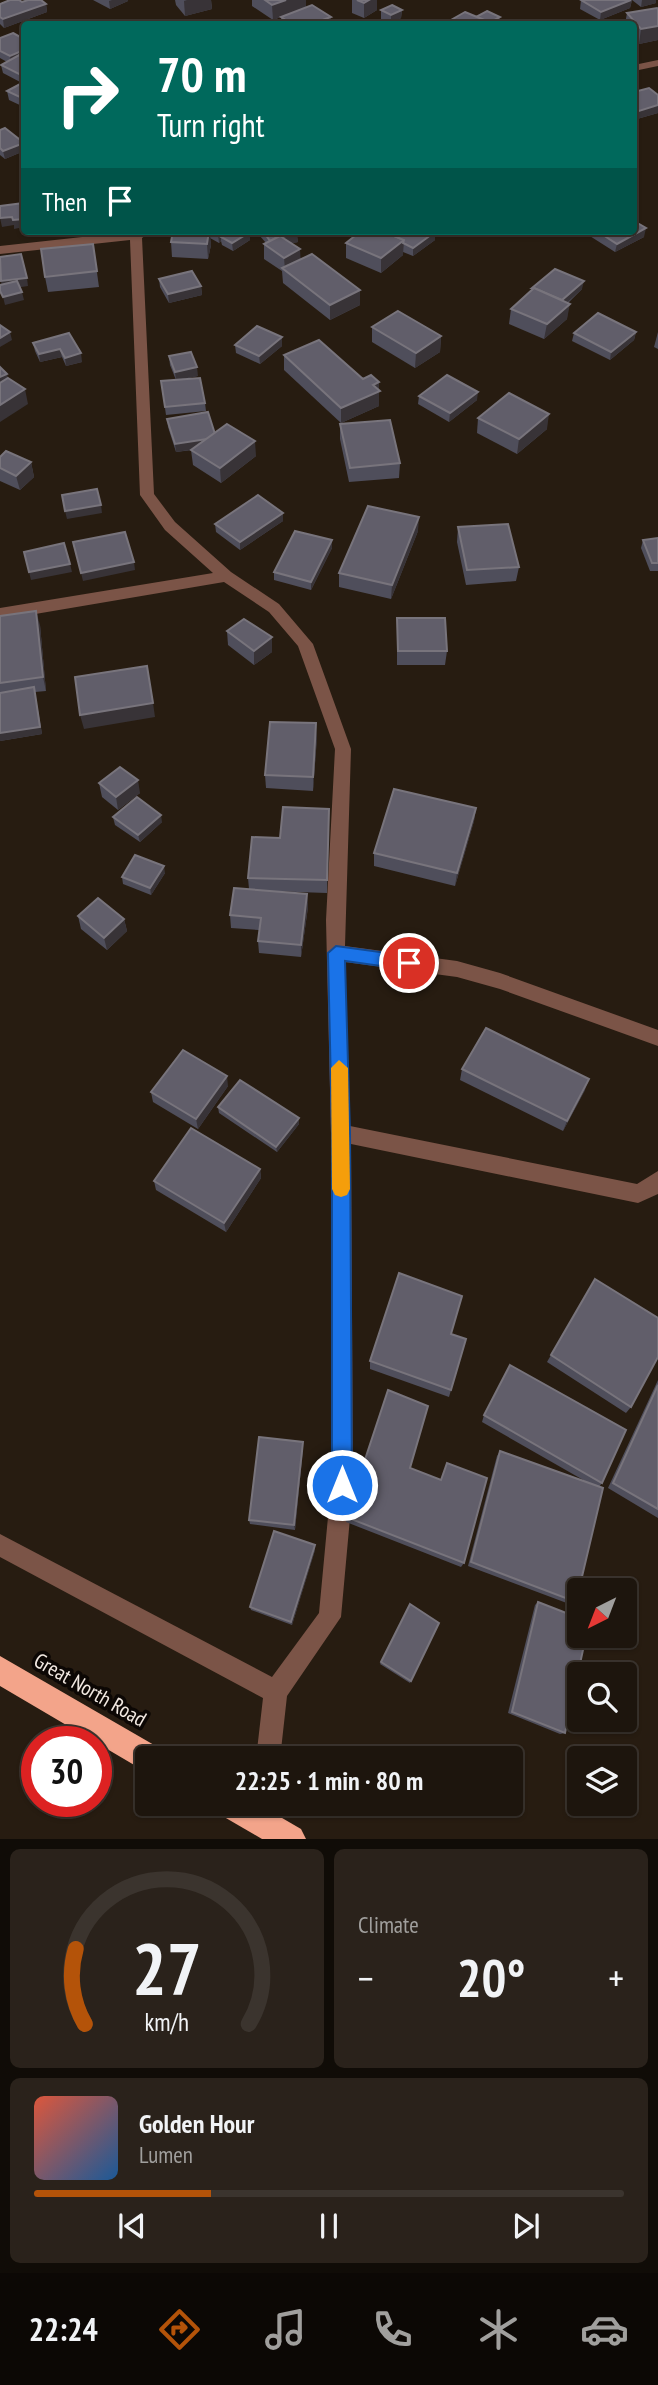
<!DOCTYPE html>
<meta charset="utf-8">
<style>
body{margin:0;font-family:"PT Sans Narrow",sans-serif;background:#2a221b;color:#f1f3f6;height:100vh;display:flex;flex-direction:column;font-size:26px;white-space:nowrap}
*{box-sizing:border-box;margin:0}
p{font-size:23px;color:#a09f9d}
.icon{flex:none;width:38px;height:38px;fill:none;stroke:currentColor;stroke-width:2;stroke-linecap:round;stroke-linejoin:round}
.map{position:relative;height:1839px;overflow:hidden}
.details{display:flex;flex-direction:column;gap:10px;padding:10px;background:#100c07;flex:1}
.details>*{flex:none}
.hud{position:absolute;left:21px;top:21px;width:616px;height:214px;border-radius:7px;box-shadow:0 2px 5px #0004,0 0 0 2px #3b342e;background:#00695c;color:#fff;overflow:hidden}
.needle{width:46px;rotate:222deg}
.fabs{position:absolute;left:567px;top:1578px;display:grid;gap:14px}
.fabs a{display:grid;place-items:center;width:70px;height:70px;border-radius:7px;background:#1d150d;box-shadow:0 2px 5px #0004,0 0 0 2px #3b342e;font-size:35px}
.speed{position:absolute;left:21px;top:1726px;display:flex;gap:14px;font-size:35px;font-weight:700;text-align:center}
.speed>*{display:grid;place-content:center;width:91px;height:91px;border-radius:50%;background:#1d150d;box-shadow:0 2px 5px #0004,0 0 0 2px #3b342e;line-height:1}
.speed .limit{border:10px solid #d22;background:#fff;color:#111}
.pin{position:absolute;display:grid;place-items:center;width:60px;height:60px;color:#fff;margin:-30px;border:4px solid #fff;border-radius:50%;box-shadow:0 2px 7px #0007}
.me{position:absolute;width:77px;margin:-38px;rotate:0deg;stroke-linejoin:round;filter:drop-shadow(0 0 5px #0008)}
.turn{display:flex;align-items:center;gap:24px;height:147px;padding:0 21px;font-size:32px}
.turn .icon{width:91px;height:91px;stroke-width:2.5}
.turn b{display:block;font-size:49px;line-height:60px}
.then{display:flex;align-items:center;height:66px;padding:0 21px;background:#0003;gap:14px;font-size:26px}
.big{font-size:52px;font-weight:600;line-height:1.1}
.details .tile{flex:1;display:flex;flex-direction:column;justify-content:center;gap:10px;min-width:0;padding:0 24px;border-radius:10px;background:#2a221b}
.details .dial{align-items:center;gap:0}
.dial svg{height:182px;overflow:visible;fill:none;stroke:#3b342e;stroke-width:7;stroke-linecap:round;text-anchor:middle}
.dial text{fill:#f1f3f6;stroke:none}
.song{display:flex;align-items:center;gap:21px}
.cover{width:84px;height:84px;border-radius:10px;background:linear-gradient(135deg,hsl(10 70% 55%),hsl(210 70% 35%))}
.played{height:7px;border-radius:4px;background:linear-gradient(90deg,#b45309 30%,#3b342e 30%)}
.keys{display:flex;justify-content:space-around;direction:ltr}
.heat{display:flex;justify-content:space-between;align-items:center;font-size:38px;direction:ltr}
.details .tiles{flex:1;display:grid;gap:10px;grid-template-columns:1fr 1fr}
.tile:last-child{grid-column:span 2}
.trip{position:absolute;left:135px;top:1746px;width:388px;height:70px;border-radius:7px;background:#1d150d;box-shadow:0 2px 5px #0004,0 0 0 2px #3b342e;font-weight:600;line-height:70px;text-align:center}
.dock{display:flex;height:112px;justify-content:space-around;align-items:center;background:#0c0805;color:#a09f9d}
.dock .icon{width:49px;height:49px}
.dock .selected{color:#b45309}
.dock b{font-size:32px;color:#f1f3f6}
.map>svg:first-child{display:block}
</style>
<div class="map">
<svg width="658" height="1839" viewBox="0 0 658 1839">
<rect width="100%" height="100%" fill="#271c11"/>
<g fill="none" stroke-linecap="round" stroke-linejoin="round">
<g fill="#7b5447" fill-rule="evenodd">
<path d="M658,60V66L634,71V65Z"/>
<path d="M137,231H152L142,238L154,494L175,522L231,572L279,604L313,644L351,749L345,946L457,961L500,973L658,1030V1046L500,989L457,977L345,962L350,1126L637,1184L658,1171V1194L638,1203L351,1144L353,1485L341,1617L287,1696L280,1759H256L263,1698L0,1557V1534L272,1677L319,1613L331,1485V1133L326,920L335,749L298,646L269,612L224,582L0,620V608L213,573L165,530L140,495L130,240L0,254V246Z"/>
</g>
<g fill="#f3a48a" fill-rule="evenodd">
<path d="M0,1656L161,1749L165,1759H147V1772L141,1769L0,1686Z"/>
<path d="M214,1804H258L301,1829L306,1839H262L219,1814Z"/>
</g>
</g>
<g fill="#4f4e5b">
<path d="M93,0H128V1L110,9Z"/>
<path d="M175,0H211L212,9L185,16L176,5Z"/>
<path d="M252,0H306V7L331,24H281V17L273,20L252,6Z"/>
<path d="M352,0H377V10L364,18L352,13Z"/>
<path d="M581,0H632L630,8L600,20L580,9Z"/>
<path d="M632,0H656V3L641,7Z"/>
<path d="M22,2L46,4L47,12L4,28L0,24V4Z"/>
<path d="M658,9V40L639,44L634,38V24H625L627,13Z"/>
<path d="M381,10H402L401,18L393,23L388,22L381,19Z"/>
<path d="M0,38L24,39V107L9,100L7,91L22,83L3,73L1,65L7,62L0,58Z"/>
<path d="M634,92L658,95V113L637,119L634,116Z"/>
<path d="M0,130L24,143V151L5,159L0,155Z"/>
<path d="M173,231H248L250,232V240L233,251L222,245L221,241L219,243L210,238L211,245L208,259L172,257L171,242Z"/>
<path d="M260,231H296L298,242L292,243L300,260L360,305L330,320L283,283L282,271L264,259V244L266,243L260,236Z"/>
<path d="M582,231H634L644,237L615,252Z"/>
<path d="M435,240L413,256L403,252V255L381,273L346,258V243Z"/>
<path d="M93,244L99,287L48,292L45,277Z"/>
<path d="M159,279L201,286L202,295L169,303L160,287Z"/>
<path d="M532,288L582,289L568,303L567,319L544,339L509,324L511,309L532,290Z"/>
<path d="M372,327L441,336L440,352L415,368L372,342Z"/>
<path d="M636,332L634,340L610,360L572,341L574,333Z"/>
<path d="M658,332V349L654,347Z"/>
<path d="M69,333L82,362L66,366L62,357L40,362L35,351L33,343Z"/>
<path d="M235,345L282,346L260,364L236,353Z"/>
<path d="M284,355L379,382V406L341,423L284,370Z"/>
<path d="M169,356L198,376L176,380L170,365Z"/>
<path d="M161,381L205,403L206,411L166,415Z"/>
<path d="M419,396L477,400L449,422L418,404Z"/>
<path d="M478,418L547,429L517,454L477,433Z"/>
<path d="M167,419L215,434L256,456L221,483L193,465L191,450H192L176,452L168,427Z"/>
<path d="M340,424L400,463L399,478L349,482L340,439Z"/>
<path d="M0,457L31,462L34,477L20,490L0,481Z"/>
<path d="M283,513V521L240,550L216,532L215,524Z"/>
<path d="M458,527L519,567L516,581L466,585L457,542Z"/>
<path d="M418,531L391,599L339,587V573Z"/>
<path d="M658,538V571H650L641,548L643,540Z"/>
<path d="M332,540V548L311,590L274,580V572Z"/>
<path d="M0,616L40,625L46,691L35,692L42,734L0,741Z"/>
<path d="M397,618L447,651L445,665H397Z"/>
<path d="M227,631L272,652L254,665L228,645Z"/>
<path d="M317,737L313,791L266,788L265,775Z"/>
<path d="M99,783L140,793L118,810L102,797Z"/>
<path d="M476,808L474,821L455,886L374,866V853Z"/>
<path d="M329,809L327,893L268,891L307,894L308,907L301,957L259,953L258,941L259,930L231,928L230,915L249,889L248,878L280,838Z"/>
<path d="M113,817L162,822L140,842L115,825Z"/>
<path d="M165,873L151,895L123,884L122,877Z"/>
<path d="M78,916L124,919L127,931L107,950L81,929Z"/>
<path d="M462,1069L585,1090L563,1131L460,1080Z"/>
<path d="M228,1086L198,1129L153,1102L151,1092Z"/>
<path d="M218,1107L299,1124L277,1152L219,1113Z"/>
<path d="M260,1169L261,1178L226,1232L156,1190L154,1181Z"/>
<path d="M451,1334L466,1339L449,1397L370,1369V1361Z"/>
<path d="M551,1355L631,1407L626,1413L547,1362Z"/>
<path d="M658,1380V1518L608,1488Z"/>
<path d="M484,1415L602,1483L599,1487L576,1602L572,1605L468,1566L497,1456L500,1451L585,1481L482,1422Z"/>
<path d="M303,1442V1448L295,1530L250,1524L249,1520Z"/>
<path d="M410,1468L441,1480L464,1563L461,1567L346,1522V1517Z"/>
<path d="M315,1550L292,1625L251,1610L250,1607Z"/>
<path d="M538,1602L565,1733L560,1734L508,1713L535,1605Z"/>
<path d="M410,1604L439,1623L410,1683L380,1664Z"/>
</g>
<g fill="#383337">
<path d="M112,0H128V1L110,9L109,1Z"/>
<path d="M187,0H211L212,9L185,16L184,1Z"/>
<path d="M286,0H306V7L273,20L272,5Z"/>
<path d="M369,0H377V10L364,18V3Z"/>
<path d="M632,0L630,8L600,20L601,12Z"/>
<path d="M642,0H656V3L641,7Z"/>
<path d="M46,4L47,12L4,28L3,19Z"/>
<path d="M402,10L401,18L391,24V15Z"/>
<path d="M331,17V24H311Z"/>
<path d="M500,17L499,24H485Z"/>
<path d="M658,26V40L639,44L641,29Z"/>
<path d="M24,50V59L11,65L10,56Z"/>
<path d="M658,105V113L637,119L639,111Z"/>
<path d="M24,143V151L5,159L3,151Z"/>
<path d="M12,217L24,219V227L14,229V225L2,227L0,218Z"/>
<path d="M646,228L644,237L615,252L617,244Z"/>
<path d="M210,231L211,245L208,259L207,244Z"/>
<path d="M223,231H236L221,237V241L219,243L218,234Z"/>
<path d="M250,232V240L233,251L232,243Z"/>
<path d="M435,232V240L413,256V248Z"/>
<path d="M297,233L298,242L270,249V241Z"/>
<path d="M404,240L403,255L381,273V258Z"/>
<path d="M300,249L301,264L285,270L284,258Z"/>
<path d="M27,278L28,286L2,290L1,281Z"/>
<path d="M584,281L582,289L560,309L562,301Z"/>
<path d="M201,286L202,295L169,303L168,294Z"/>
<path d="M360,290V305L330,320V305Z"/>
<path d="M22,292L24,300L5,305L3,297Z"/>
<path d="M570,304L567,319L544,339L547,324Z"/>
<path d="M10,332L12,340L0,347V338Z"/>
<path d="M636,332L634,340L610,360L611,352Z"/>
<path d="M441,336L440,352L415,368L416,353Z"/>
<path d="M282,337V346L260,364L259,356Z"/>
<path d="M60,349L62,357L40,362L39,354Z"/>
<path d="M81,353L82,362L66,366L65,358Z"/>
<path d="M197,367L198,376L176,380L175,372Z"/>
<path d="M7,374L9,382L0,387V377Z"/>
<path d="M379,382V406L341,423V408L373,385Z"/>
<path d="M25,389L28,404L0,422V405Z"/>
<path d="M478,392L477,400L449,422L450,413Z"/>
<path d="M549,414L547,429L517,454L519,439Z"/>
<path d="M216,437V446L176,452L175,444Z"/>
<path d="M255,441L256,456L221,483L220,468Z"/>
<path d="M31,462L34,477L20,490L16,476Z"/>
<path d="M101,505L102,513L67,519L65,511Z"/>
<path d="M283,513V521L240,550V542Z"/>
<path d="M419,517L418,531L391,599L392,585Z"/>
<path d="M332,540V548L311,590V582Z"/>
<path d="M134,562L135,570L83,581L81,573Z"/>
<path d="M70,564L72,572L31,580L29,572Z"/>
<path d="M36,611L40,625L46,691L43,677Z"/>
<path d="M272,637V652L254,665V651Z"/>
<path d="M34,687L42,734L0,741V733Z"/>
<path d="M153,703L155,717L84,729L80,715Z"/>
<path d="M316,723L317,737L313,791V777Z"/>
<path d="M138,780L140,793L118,810L116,797Z"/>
<path d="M476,808L474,821L455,886L457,873Z"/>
<path d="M161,815L162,822L140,842L138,835Z"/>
<path d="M164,866L165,873L151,895L150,888Z"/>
<path d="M307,894L308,907L301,957V945Z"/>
<path d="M124,919L127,931L107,950L104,938Z"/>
<path d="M227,1076L228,1086L198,1129L196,1119Z"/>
<path d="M589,1079L585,1090L563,1131L567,1121Z"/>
<path d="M299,1118V1124L277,1152L276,1147Z"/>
<path d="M260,1169L261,1178L226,1232L224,1223Z"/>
<path d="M303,1442V1448L295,1530L294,1525Z"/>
<path d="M315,1545V1550L292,1625L291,1622Z"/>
</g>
<g fill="#615e6a" stroke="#78747c" stroke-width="2">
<path d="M10,0H19L22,2L28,0H41L46,4L3,19L0,17V4Z"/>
<path d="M265,0H286L272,5Z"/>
<path d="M357,0H369L364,3Z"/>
<path d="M581,0H631L601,12Z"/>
<path d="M312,5L331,17L311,24H292L281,17Z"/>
<path d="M392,5L402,10L391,15L381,10Z"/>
<path d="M657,8L658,9V26L641,29L627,13Z"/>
<path d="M487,11L500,17L489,23L476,17Z"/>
<path d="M465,12L494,24H444Z"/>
<path d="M539,20L550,24H532Z"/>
<path d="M381,21L393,23V24H375Z"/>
<path d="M13,33L24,39V50L10,56L0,51V38Z"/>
<path d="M21,54L24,56V74L23,76L1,65Z"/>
<path d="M24,82V99L7,91Z"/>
<path d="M649,88L658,95V105L639,111L634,107V92Z"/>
<path d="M5,128L24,143L3,151L0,148V130Z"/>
<path d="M24,203V219L13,220L12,217L0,218V206Z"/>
<path d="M634,221L646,228L617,244L597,231H634Z"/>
<path d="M173,231H209L207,244L171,242Z"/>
<path d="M212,231H223L218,234Z"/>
<path d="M230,231H248L250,232L232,243L221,237Z"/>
<path d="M263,231H296L297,233L282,237L280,236L270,241Z"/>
<path d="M361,231H382L404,240L381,258L346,243Z"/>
<path d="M382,231H434L435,232L413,248L403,243L404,240Z"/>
<path d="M280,236L300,249L284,258L264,244Z"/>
<path d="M93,244L97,271L45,277L41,249Z"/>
<path d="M21,254L27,278L1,281L0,257Z"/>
<path d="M312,254L360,290L330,305L282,268Z"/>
<path d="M555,269L584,281L562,300L534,288H532Z"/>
<path d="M192,271L201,286L168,294L159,279Z"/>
<path d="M17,281L22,292L3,297L0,291V285Z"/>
<path d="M534,288L570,304L547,324L511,309Z"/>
<path d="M398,311L441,336L416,353L372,327Z"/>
<path d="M598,313L636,332L611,352L574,333Z"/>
<path d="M0,325L10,332L0,338Z"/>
<path d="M257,326L282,337L259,356L235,345Z"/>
<path d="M69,333L81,353L65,358L60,349L39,354L33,343Z"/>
<path d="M319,340L363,379L371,375L379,382L373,385L380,391L341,408L284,355Z"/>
<path d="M191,352L197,367L175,372L169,356Z"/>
<path d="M0,367L7,374L0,377Z"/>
<path d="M447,375L478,392L450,413L419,396Z"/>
<path d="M8,378L25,389L0,405V383Z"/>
<path d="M200,378L205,403L165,407L161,381Z"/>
<path d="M509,393L549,414L519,439L478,418Z"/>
<path d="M208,412L215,434L207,439L175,444L167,419Z"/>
<path d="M390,420L400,463L350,468L340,424Z"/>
<path d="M227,424L255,441L220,468L191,450Z"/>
<path d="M6,451L31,462L16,476L0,468V457Z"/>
<path d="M97,489L101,505L65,511L62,495Z"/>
<path d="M258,495L283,513L240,542L215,524Z"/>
<path d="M368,506L419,517L392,585L339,573Z"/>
<path d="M508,524L519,567L467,570L458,527Z"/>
<path d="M295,531L332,540L311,582L274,572Z"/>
<path d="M125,532L134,562L81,573L73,542Z"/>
<path d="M658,538V563H652L643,540Z"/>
<path d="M64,543L70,564L29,572L24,552Z"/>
<path d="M36,611L43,677L0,683V616Z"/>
<path d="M397,618H445L447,651H398Z"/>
<path d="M244,619L272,637L254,651L227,631Z"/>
<path d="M147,666L153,703L80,715L75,677Z"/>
<path d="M34,687L40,727L0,733V693Z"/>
<path d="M270,722L316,723L313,777L265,775Z"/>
<path d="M120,767L138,780L116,797L99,783Z"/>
<path d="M394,789L476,808L457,873L374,853Z"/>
<path d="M137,797L161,815L138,835L113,817Z"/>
<path d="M283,807L329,809L327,880L248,878L252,837L280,838Z"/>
<path d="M135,855L164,866L150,888L122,877Z"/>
<path d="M234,888L307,894L301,945L258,941L261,918L230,915Z"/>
<path d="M98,898L124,919L104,938L78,916Z"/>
<path d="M486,1028L589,1079L567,1121L462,1069Z"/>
<path d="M183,1050L227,1076L196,1119L151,1092Z"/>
<path d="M240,1080L299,1118L276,1147L218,1107Z"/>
<path d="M191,1128L260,1169L224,1223L154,1181Z"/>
<path d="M399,1273L462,1296L451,1334L466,1339L451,1390L370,1361Z"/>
<path d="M595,1279L658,1318V1357L631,1407L551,1355Z"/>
<path d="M510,1365L626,1430L602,1483L484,1415Z"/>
<path d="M658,1385V1509L613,1483Z"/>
<path d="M388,1390L428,1406L410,1468L441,1480L447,1463L487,1478L464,1563L346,1517Z"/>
<path d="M259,1437L303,1442L294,1525L249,1520Z"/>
<path d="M500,1451L603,1488L576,1602L471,1562Z"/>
<path d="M274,1531L315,1545L291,1622L250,1607Z"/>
<path d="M538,1602L579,1618V1636H586L565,1733L512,1712Z"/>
<path d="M410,1604L439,1623L411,1681L381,1662Z"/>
</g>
<path fill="#1a73e8" stroke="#114b97" stroke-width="2" d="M336,946L409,956L417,963L409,970L345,961L350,1133L352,1485L349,1492L342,1495L335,1492L332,1485V1133L328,953Z"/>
<path fill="#f59e0b" d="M339,1060L348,1068L350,1189L347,1195L341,1197L335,1195L332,1189L331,1068Z"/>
<g text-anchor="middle" stroke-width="7" stroke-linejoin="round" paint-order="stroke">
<g font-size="21" fill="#f2e9e2" stroke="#0c0704">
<text transform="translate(90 1690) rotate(30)" y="7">Great North Road</text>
</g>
</g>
</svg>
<div class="fabs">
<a><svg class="needle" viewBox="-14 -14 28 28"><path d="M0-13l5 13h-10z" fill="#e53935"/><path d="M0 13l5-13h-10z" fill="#a09f9d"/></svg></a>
<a><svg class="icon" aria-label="search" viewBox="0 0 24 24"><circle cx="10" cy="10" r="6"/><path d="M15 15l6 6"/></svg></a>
<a><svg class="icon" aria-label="layers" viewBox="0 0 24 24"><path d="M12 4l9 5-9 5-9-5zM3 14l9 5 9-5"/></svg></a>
</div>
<div class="speed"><div class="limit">30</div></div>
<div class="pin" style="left:409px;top:963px;background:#d93025"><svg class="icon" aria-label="arrive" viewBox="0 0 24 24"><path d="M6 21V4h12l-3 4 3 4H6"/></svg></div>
<svg class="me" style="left:342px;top:1485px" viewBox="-20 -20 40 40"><circle r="17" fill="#1a73e8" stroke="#fff" stroke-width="3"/><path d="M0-11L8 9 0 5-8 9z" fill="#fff"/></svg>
<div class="trip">22:25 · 1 min · 80 m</div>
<div class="hud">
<div class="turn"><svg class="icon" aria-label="right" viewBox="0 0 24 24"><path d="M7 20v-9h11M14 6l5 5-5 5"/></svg><div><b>70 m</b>Turn right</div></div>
<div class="then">Then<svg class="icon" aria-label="arrive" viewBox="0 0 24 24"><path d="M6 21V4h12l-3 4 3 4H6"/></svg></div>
</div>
</div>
<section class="details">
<div class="tiles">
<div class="tile dial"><svg viewBox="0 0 100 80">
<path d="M14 69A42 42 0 1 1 86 69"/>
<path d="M14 69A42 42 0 0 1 10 36" stroke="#b45309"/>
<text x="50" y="56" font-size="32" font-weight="700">27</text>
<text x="50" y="72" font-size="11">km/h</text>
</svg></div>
<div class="tile"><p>Climate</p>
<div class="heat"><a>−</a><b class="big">20°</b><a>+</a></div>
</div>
<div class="tile">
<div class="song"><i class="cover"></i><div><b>Golden Hour</b><p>Lumen</p></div></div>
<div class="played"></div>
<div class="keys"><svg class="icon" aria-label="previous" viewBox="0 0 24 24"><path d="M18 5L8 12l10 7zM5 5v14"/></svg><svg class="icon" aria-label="pause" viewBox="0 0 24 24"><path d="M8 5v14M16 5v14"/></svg><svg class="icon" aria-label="next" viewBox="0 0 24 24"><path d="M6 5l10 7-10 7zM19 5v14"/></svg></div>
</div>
</div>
</section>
<nav class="dock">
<b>22:24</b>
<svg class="icon selected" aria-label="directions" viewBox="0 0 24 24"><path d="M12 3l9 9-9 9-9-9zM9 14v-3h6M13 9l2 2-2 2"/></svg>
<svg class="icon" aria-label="music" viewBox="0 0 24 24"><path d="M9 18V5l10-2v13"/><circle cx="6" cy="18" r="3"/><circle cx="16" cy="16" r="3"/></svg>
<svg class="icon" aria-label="phone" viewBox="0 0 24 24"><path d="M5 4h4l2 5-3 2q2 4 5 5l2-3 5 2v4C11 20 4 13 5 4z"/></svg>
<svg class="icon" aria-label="climate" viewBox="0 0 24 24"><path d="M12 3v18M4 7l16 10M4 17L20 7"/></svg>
<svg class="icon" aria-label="car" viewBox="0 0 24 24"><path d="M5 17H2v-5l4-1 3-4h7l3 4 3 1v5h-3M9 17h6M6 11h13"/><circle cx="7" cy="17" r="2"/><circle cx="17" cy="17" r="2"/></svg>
</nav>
